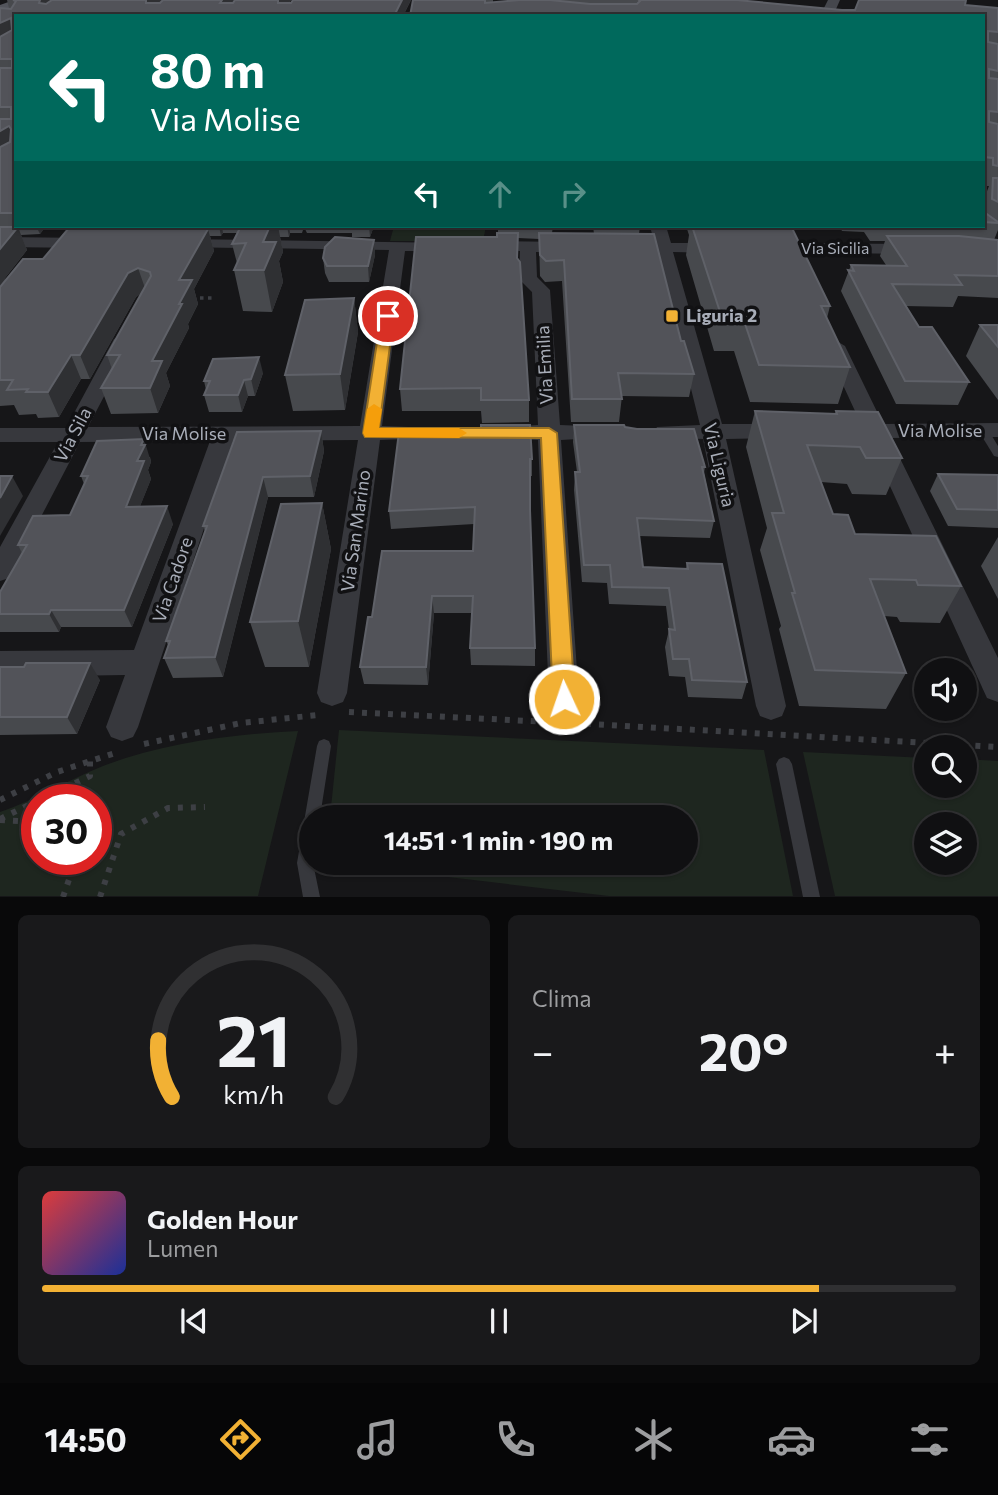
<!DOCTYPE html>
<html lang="it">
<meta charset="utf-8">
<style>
body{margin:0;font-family:Commissioner,sans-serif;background:#19191b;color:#f1f3f6;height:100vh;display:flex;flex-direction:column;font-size:26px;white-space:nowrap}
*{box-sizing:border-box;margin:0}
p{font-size:23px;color:#9c9d9f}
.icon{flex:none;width:38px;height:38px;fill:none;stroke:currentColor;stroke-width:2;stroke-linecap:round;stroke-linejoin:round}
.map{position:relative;height:897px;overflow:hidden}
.side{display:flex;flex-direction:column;gap:18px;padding:18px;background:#09090a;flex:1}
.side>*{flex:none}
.hud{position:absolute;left:14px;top:14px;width:971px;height:214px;border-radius:0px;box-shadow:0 2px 5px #0004,0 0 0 2px #303032;background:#00695c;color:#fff;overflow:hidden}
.tools{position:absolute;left:914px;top:658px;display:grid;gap:14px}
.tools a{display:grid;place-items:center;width:63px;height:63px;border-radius:50%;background:#101012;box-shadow:0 2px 5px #0004,0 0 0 2px #303032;font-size:35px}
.speed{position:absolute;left:21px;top:784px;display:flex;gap:14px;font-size:35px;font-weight:700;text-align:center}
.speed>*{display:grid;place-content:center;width:91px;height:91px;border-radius:50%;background:#101012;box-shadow:0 2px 5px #0004,0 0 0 2px #303032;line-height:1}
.speed .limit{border:10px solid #d22;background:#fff;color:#111}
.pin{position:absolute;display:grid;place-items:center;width:60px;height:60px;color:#fff;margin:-30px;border:4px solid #fff;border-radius:50%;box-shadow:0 2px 7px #0007}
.me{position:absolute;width:77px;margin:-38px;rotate:357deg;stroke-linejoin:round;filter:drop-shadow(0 0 5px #0008)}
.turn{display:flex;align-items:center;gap:24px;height:147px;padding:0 21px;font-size:32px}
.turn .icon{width:91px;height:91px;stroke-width:2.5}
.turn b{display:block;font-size:49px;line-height:60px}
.lanes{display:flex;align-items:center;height:66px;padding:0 21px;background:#0003;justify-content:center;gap:35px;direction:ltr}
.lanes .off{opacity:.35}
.big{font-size:52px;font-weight:700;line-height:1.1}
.side .tile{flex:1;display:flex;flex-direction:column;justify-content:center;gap:10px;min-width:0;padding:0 24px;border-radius:10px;background:#19191b}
.side .dial{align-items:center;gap:0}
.dial svg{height:182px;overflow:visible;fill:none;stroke:#303032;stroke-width:7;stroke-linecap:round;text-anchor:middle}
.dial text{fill:#f1f3f6;stroke:none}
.song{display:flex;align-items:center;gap:21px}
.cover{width:84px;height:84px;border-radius:10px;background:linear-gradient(135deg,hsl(0 70% 55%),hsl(230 70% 35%))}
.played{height:7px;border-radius:4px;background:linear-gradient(90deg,#f2b134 85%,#303032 85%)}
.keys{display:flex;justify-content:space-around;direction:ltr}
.heat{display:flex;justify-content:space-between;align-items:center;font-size:38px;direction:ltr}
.side .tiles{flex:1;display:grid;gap:18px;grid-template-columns:1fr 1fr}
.tile:last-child{grid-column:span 2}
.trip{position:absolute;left:299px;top:805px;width:399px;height:70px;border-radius:35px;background:#101012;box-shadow:0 2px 5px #0004,0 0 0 2px #303032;font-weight:700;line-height:70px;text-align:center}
.dock{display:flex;height:112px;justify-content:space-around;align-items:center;background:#060607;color:#9c9d9f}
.dock .icon{width:49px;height:49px}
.dock .on{color:#f2b134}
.dock b{font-size:32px;color:#f1f3f6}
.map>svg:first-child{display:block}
</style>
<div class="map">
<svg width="998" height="897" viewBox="0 0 998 897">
<rect width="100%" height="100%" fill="#161618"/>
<g fill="#1e261f" fill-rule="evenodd">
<path d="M394,226H486L483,241H390Z"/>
<path d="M339,730L764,750L793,896H609L328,863H686V817H330Z"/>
<path d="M298,731L258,896H0V812C35,800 68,780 103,766C163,743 234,734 298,731ZM37,800H96V859H37Z"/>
<path d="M803,752L926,758V786H964V759L998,761V896H835ZM926,824H964V863H926Z"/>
</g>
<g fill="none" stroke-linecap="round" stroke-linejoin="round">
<path stroke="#3d3f44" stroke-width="3.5" stroke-dasharray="3.5 4.5" stroke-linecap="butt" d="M192,298H216"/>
<g stroke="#3d3f44" stroke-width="6" stroke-dasharray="5 8" stroke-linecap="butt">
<path d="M349,712L550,722"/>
<path d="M573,723L998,747"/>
<path d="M144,744L241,723L318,715"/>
<path d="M0,800L57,772L118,752"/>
<path d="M40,800L90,776V761"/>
<path d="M0,819L37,801"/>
<path d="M0,820L37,822"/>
<path d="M63,897L76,859"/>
<path d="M100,897L121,834L168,808L205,807"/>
</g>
<g fill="#37383d" fill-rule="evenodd">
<path d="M983,427L987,428L998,446V457L994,456L978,430Z"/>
<path d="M324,739L329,741L331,746L320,817H312V863H313L320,897H303L297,863L317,746L319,741Z"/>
<path d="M784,757L789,759L792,764L820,897H803L776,764L779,759Z"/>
</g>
<g fill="#37383d" fill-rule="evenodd">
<path d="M650,226H666L671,243H719L727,248L719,253L673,252L722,424H781L789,426L792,431L789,436L781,438L726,439L786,706L782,716L771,720L760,716L756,706L703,439L657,437L654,432L657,427L700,425L657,252H627L619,247L627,242H654Z"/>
<path d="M0,237L89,238L97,243L89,248L0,247Z"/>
<path d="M182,239L452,243L454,246L452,249L446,251H405L382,426L435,428L438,433L435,438L380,440L347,693L343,702L332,706L321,702L317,693L358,440L233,441L138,727L133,737L122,741L111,737L106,727L125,675L0,677V651L134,650L210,441L80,442L9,578L0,581V547L58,442H0V428H66L114,339L124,333L134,339L88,427L360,426L389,250L176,247L174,244Z"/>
<path d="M487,241L568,242L576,247L568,252H536L537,277L550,290L560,425L610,427L613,432L610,437L561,440L579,699L575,709L564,712L553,709L549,699L538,440L492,438L489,433L492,428L538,425L532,292L519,279L520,251L481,249L479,246Z"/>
<path d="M770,243L911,244L919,249L911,254L764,252L762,248Z"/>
<path d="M835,340L845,346L883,424L998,423V437L890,438L998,658V702L987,698L868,438L849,436L846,431L849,426L861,424L825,346Z"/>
</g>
<path fill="#45474d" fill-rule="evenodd" d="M828,0H840L833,16H820Z"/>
<path fill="#53555c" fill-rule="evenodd" d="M14,0H34L0,14V5Z"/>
</g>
<g fill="#47494d">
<path d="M0,0H234L232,3L235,0H291L289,3H291L293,0H411L403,16H16V226H46L40,234L21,235L27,250L5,278L6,280L43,259L146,229L145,226H374L370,237H352V233H307L304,227L302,233H290L289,237H280L283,252L279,261L283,282L272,312L243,311L234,270L237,263L232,244L237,233H223L221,236H210L214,251L194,289L198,304L188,324L189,328L166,373L170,386L158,413L111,414L101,388L112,369L107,355L141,293L136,297L90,379H81L59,417L38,418L36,414L19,415L14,405L0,406V8H9L7,0Z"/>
<path d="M413,0H493V2L519,0H737L842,10H855L859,0H966L965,5L998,8V230L994,240H998V298L958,296L953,307L905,306L919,327H932L969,382L958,405L896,404L841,291L851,265H886L880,256L885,241H870L864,232L842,231L840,227H822V226H984V199L989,186H985V179H984V16H410Z"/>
<path d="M498,226H553L552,233L594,234L593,226H640L639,234L694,374L689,397L622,396L619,422H571L562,281L545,282L540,276L539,239L518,238L517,259L529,400V422L482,423L481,411H402L400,389L497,237L498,233Z"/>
<path d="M686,226H791L830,306L827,318L850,367L838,404L750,402L734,351H714L686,255L689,235Z"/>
<path d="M374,240L375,255L369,282H329L325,273L323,258Z"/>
<path d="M354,298L358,332L345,410L293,411L285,375Z"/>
<path d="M980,325H998V400L966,356Z"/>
<path d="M263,373L255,396H248L242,412H209L204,395L206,390L204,381Z"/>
<path d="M755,411L835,414L836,411L902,458L886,495L852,494L847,484L821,482L833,514L855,534L961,586L940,623L900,622L897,617L884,616L906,673L886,709L799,706L779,629L781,626L760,550L767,528L746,447Z"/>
<path d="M574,425L625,427L705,467L704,473L714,521L710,538L639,536L643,567L686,569L687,563L747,682L742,699L688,697L685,677L669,676L665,647L669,630L666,606L609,604L607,583L582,582L574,490L575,472H577L573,442Z"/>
<path d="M321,431L324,451L314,497H268L223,677L173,678L164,658L168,645L166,641L205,531L203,526L237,432Z"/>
<path d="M399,432L532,459V476H530V510L535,648V666L471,665L470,648L472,613H434L428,685L364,684L360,667L372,617L473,551L474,524L391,529L389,511Z"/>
<path d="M150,457L151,462L148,470L151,479L140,506L173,524L132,627H61L59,632H0V592L22,553L18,545L70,515L84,484L81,476Z"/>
<path d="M938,474L998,475V528L948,526L930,491Z"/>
<path d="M322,503L331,549L309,667H265L250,622Z"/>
<path d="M998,537V599L981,566Z"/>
<path d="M0,667L100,680L77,734L0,735Z"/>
</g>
<g fill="#2f3033">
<path d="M40,0H52L44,16L39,3Z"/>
<path d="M146,0H164L150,16Z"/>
<path d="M222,0H234L225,16L220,3Z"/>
<path d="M278,0H291L280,15Z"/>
<path d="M402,0H411L403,16H394Z"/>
<path d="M11,18L16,31L0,42V23Z"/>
<path d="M9,126L16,144L0,156V131Z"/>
<path d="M36,226H46L40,234Z"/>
<path d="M219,226H222L223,233L221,236Z"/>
<path d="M270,226H278L283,252L279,261L283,282L272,312L264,270L263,242Z"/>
<path d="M287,226H289L290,233L289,237Z"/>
<path d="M369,226H374L370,237Z"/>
<path d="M18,227L27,250L5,278L7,283L0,292V249Z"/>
<path d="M208,229L214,251L194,289L198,304L188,324L189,328L166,373L170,386L158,413L150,388L152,361L179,304V280Z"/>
<path d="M374,240L375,255L369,282L368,266Z"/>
<path d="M138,268L146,291L136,297L90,379L80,355L128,273Z"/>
<path d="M354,298L358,332L345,410L340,374Z"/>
<path d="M71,355L81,379L59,417L48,392Z"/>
<path d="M259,357L263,373L255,396L251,379Z"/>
<path d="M244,380L248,396L242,412L238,395Z"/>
<path d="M321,431L324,451L314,497L310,476Z"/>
<path d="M144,439L151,462L148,470L151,479L133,524L126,507L141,445Z"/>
<path d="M12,476L23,496L0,536V498Z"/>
<path d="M263,477L268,497L223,677L215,657Z"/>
<path d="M322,503L331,549L309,667L298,621Z"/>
<path d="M167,506L173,524L132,627L124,610Z"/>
<path d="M432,596L434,613L428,685L426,667Z"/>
<path d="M51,610L61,627L59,632L49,614Z"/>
<path d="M90,663L100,680L77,734L67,717Z"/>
</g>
<g fill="#525359" stroke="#5f6168" stroke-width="2">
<path d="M13,0H40L39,3L46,4L52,0H146V3H160L163,0H222L220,3H233L235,0H278V3H291L293,0H402L394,16H16V213H0V147L10,142L11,129L9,126L0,131V119H11V107H0V68H12V59H0V37L12,30L11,18L0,23V8L11,9L16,1Z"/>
<path d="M413,0H485V3L519,0H550L590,4H637L640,1L639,0H737L842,10H855L859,0H966L965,5L998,8V32L988,31V42L998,44V71L989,69V78L998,79V112L989,111V122L998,124V166L993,165V158L984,157V16H410Z"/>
<path d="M993,178H998V202L992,199Z"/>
<path d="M984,212L998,222V223L984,222Z"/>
<path d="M241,226H270L263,242H276L264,270H234L246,243L232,244Z"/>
<path d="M692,226H791L830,306H821L850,367L759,365L742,315H721Z"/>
<path d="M0,227H18L0,249Z"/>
<path d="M68,229H208L179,280H192L179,304H182L152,361H162L150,388H101L120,355H107L151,276L150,272L138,268L128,273L80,355H71L48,392H26L28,389L7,390L13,380H0V287L23,259H43Z"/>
<path d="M497,233H518L517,258L520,262L529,400H481V388L400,389L416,237H497Z"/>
<path d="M539,233L654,234L681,341H684L694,374L618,373L622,399H572L564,260L546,261L540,255Z"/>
<path d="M887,236H959L998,240V276L955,275L962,285L892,284L919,327H932L969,382L905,381L848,270L854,271L851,265L907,266Z"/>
<path d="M335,237L374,240L368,266H327L323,258L325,247Z"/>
<path d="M354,298L340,374L285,375L305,300Z"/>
<path d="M980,325H998V347Z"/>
<path d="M259,357L251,379L244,380L238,395H204L210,381H204L213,359Z"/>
<path d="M755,411L837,414L836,411L878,412L902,458H866L860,447L807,445L833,514L848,515L855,534L936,536L961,586L918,585L916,580L870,579L906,673L815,670L792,593H795L772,513H784Z"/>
<path d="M481,425H530L532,459H530V510L535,648H470L473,596H432L426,667H360L368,617H372L382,551H473L475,507L389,511L399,432L481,431Z"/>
<path d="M574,425H624L625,427L637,429H694L705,467H702L714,521L637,518L643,567L688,569L687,563L722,564L747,682L692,680L689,659H673L669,629L675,630L669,588L612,587L610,565H584L575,472H580Z"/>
<path d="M321,431L310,476L263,477L215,657L164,658L170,641H166L207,526H203L237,432Z"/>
<path d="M144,439L141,445H145L137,461H144L126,507L167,506L124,610H51L49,614H0V592L27,545H18L33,516L70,515L88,476H81L97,441Z"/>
<path d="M938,474L998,475V510L957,509Z"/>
<path d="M0,476H12L0,498Z"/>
<path d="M322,503L298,621L250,622L281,504Z"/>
<path d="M26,663H90L67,717H0V667H24Z"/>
</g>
<path fill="#f2b134" stroke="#9d7322" stroke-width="2" d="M388,312L394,316L379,428H549L557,433L575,699L572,706L564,708L556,706L553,699L541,438L365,437L363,433L381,316Z"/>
<path fill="#f59e0b" d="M374,404L382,409L379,428H459L467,433L459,438L365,437L363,433L367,409Z"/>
<rect fill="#f2b134" stroke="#111113" stroke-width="2.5" x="665" y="309" width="14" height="14" rx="3.5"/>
<g text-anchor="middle" stroke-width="7" stroke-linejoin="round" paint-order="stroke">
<g font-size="16" fill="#a8adb8" stroke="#111113">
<text x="835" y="254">Via Sicilia</text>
</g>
<g font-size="18" font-weight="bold" fill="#a8adb8" stroke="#111113" text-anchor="start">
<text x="686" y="322">Liguria 2</text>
</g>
<g font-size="18" fill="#a8adb8" stroke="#111113">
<text transform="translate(545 365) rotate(-93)" y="6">Via Emilia</text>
<text x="940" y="437">Via Molise</text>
<text x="184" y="440">Via Molise</text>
<text transform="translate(73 435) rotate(-62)" y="6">Via Sila</text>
<text transform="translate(719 465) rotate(77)" y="6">Via Liguria</text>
<text transform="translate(356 531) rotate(-82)" y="6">Via San Marino</text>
<text transform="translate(173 580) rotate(-71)" y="6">Via Cadore</text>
</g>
</g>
</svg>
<div class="tools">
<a><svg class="icon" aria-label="sound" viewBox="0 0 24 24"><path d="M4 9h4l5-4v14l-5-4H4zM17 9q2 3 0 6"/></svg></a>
<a><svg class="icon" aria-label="search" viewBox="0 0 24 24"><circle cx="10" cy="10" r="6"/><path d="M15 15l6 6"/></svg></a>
<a><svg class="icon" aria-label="layers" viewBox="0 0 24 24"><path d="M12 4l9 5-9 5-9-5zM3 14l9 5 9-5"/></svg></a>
</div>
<div class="speed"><div class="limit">30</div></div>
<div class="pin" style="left:388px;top:316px;background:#d93025"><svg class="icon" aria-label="arrive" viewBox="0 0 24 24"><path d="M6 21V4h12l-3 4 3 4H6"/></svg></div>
<svg class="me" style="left:564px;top:699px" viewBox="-20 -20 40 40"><circle r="17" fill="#f2b134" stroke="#fff" stroke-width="3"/><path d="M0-11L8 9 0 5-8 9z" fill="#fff"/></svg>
<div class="trip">14:51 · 1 min · 190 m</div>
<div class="hud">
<div class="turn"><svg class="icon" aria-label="left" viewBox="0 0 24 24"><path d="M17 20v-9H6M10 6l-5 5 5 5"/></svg><div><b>80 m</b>Via Molise</div></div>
<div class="lanes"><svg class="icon" aria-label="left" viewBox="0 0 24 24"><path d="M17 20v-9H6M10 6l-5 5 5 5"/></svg><svg class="icon off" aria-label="ahead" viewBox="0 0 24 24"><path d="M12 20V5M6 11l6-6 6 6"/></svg><svg class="icon off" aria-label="right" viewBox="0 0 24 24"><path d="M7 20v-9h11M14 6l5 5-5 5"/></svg></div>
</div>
</div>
<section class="side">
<div class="tiles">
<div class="tile dial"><svg viewBox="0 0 100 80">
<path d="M14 69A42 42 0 1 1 86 69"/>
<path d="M14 69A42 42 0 0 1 8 44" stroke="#f2b134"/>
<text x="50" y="56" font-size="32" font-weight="700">21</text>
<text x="50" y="72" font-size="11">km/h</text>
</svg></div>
<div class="tile"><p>Clima</p>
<div class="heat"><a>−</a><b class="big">20°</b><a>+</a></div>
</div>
<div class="tile">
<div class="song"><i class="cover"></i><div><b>Golden Hour</b><p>Lumen</p></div></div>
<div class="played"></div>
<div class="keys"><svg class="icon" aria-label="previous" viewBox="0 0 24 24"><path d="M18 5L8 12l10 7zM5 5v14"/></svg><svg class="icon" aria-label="pause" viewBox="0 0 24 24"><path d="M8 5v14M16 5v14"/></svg><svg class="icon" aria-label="next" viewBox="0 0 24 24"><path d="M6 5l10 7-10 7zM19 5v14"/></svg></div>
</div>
</div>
</section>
<nav class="dock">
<b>14:50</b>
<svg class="icon on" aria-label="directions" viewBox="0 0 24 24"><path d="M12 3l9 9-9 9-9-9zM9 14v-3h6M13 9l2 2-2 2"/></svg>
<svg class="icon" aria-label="music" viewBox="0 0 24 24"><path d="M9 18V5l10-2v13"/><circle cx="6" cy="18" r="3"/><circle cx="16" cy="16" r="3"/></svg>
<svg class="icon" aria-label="phone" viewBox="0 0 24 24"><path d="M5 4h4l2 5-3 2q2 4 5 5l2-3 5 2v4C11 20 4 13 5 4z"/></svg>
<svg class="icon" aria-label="climate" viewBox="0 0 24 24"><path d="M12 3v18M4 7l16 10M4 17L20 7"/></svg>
<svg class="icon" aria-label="car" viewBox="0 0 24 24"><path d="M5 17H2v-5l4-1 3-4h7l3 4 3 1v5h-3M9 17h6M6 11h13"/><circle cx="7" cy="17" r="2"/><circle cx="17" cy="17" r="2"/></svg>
<svg class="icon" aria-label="filters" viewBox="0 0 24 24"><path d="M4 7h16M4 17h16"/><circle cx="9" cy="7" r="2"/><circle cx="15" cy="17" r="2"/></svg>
</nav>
